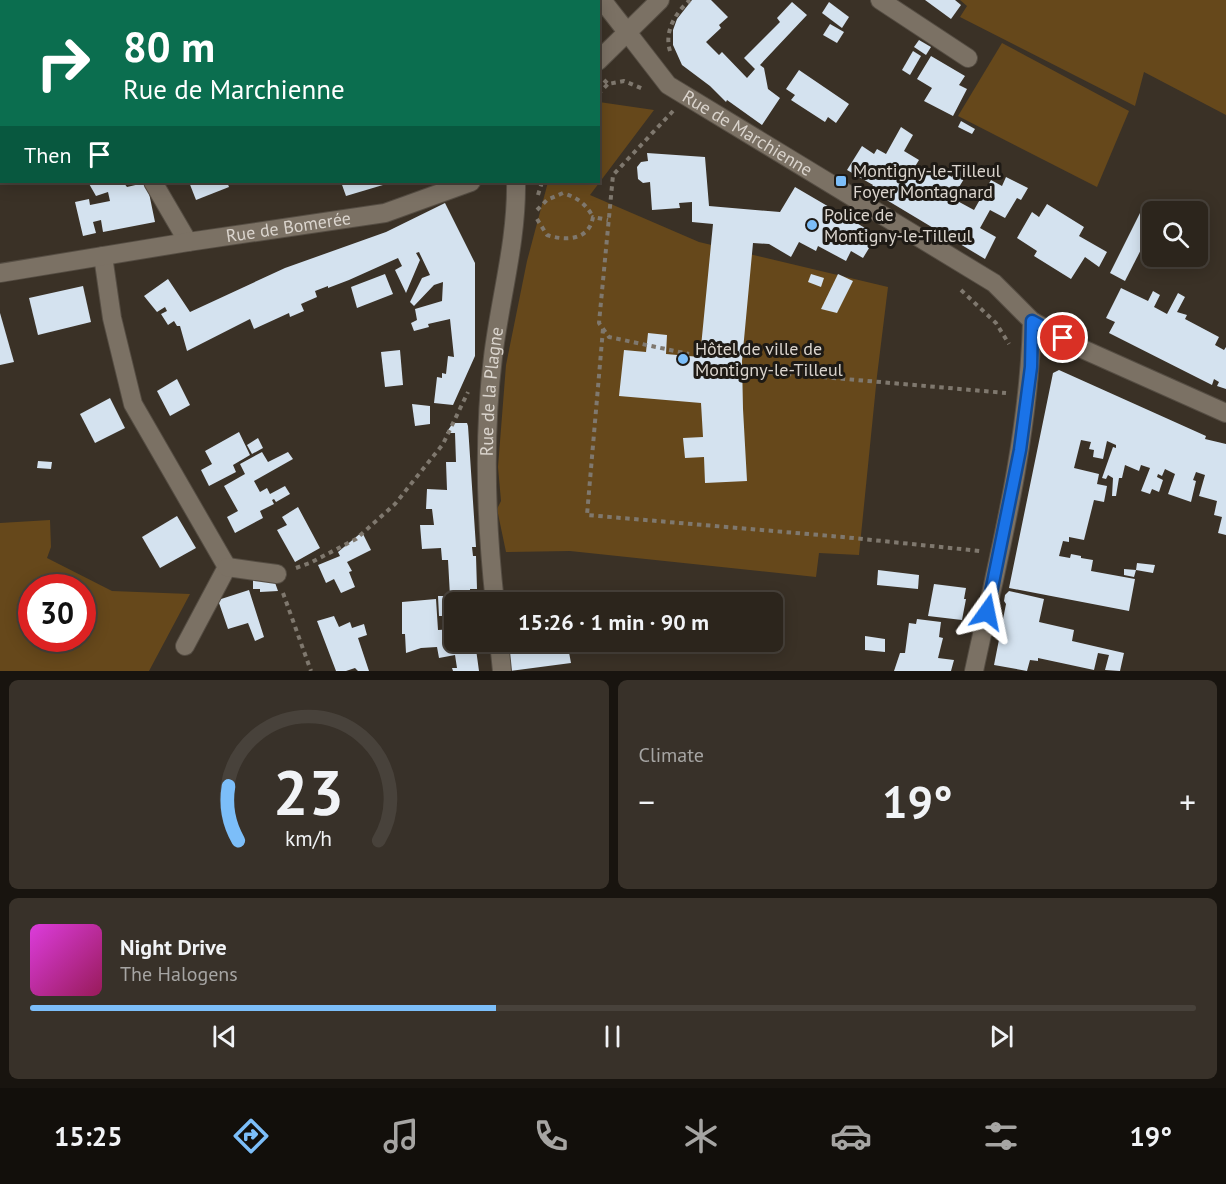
<!DOCTYPE html>
<meta charset="utf-8">
<style>
body{margin:0;font-family:"PT Sans",sans-serif;background:#383129;color:#f1f3f6;height:100vh;display:flex;flex-direction:column;font-size:22px;white-space:nowrap}
*{box-sizing:border-box;margin:0}
p{font-size:20px;color:#a6a5a3}
.icon{flex:none;width:33px;height:33px;fill:none;stroke:currentColor;stroke-width:2;stroke-linecap:round;stroke-linejoin:round}
.map{position:relative;height:671px;overflow:hidden}
.sheet{display:flex;flex-direction:column;gap:9px;padding:9px;background:#18140f;flex:1}
.sheet>*{flex:none}
.banner{position:absolute;left:0px;top:0px;width:600px;height:183px;box-shadow:0 3px 15px #0003,0 0 0 2px #48423b;background:#0b6e4f;color:#fff;overflow:hidden}
.buttons{position:absolute;left:1142px;top:201px;display:grid;gap:12px}
.buttons a{display:grid;place-items:center;width:66px;height:66px;border-radius:9px;background:#2c251c;box-shadow:0 3px 15px #0003,0 0 0 2px #48423b;font-size:30px}
.speed{position:absolute;left:18px;top:574px;display:flex;gap:12px;font-size:30px;font-weight:700;text-align:center}
.speed>*{display:grid;place-content:center;width:78px;height:78px;border-radius:50%;background:#2c251c;box-shadow:0 3px 15px #0003,0 0 0 2px #48423b;line-height:1}
.speed .limit{border:9px solid #d22;background:#fff;color:#111}
.pin{position:absolute;display:grid;place-items:center;width:51px;height:51px;color:#fff;margin:-26px;border:3px solid #fff;border-radius:50%;box-shadow:0 2px 6px #0007}
.me{position:absolute;width:66px;margin:-33px;rotate:12deg;stroke-linejoin:round;filter:drop-shadow(0 0 4px #0008)}
.turn{display:flex;align-items:center;gap:21px;height:126px;padding:0 24px;font-size:27px}
.turn .icon{width:78px;height:78px;stroke-width:2.5}
.turn b{display:block;font-size:42px;line-height:51px}
.then{display:flex;align-items:center;height:57px;padding:0 24px;background:#0003;gap:12px;font-size:22px}
.big{font-size:45px;font-weight:700;line-height:1.1}
.sheet .tile{flex:1;display:flex;flex-direction:column;justify-content:center;gap:9px;min-width:0;padding:0 21px;border-radius:9px;background:#383129}
.sheet .dial{align-items:center;gap:0}
.dial svg{height:156px;overflow:visible;fill:none;stroke:#48423b;stroke-width:7;stroke-linecap:round;text-anchor:middle}
.dial text{fill:#f1f3f6;stroke:none}
.song{display:flex;align-items:center;gap:18px}
.cover{width:72px;height:72px;border-radius:9px;background:linear-gradient(135deg,hsl(300 70% 55%),hsl(330 70% 35%))}
.played{height:6px;border-radius:3px;background:linear-gradient(90deg,#7cbef9 40%,#48423b 40%)}
.keys{display:flex;justify-content:space-around;direction:ltr}
.heat{display:flex;justify-content:space-between;align-items:center;font-size:33px;direction:ltr}
.sheet .tiles{flex:1;display:grid;gap:9px;grid-template-columns:1fr 1fr}
.tile:last-child{grid-column:span 2}
.trip{position:absolute;left:444px;top:592px;width:339px;height:60px;border-radius:9px;background:#2c251c;box-shadow:0 3px 15px #0003,0 0 0 2px #48423b;font-weight:700;line-height:60px;text-align:center}
.dock{display:flex;height:96px;justify-content:space-around;align-items:center;background:#120f0b;color:#a6a5a3}
.dock .icon{width:42px;height:42px}
.dock .on{color:#7cbef9}
.dock b{font-size:27px;color:#f1f3f6}
.map>svg:first-child{display:block}
</style>
<div class="map">
<svg width="1226" height="671" viewBox="0 0 1226 671">
<rect width="100%" height="100%" fill="#3a3126"/>
<g fill="#66481b" fill-rule="evenodd">
<path d="M960,0H1226V115L1144,72L1135,106L960,17L967,6Z"/>
<path d="M1002,43L1129,111L1097,187L958,116Z"/>
<path d="M599,102L654,110L590,195L699,242L888,287L877,376L859,555L819,553L816,577L570,551L506,552L497,509L501,501L498,467L506,365L527,261L548,182H598Z"/>
<path d="M50,520L51,547L47,558L112,591L190,594L149,671H0V523ZM32,588H82V639H32Z"/>
</g>
<g fill="#d4e2ef">
<path d="M692,0H711L728,17L719,25L721,28L706,42L719,55L722,52L747,78L755,69L744,58L780,22L777,18L792,2L807,15L760,65L764,68L768,89L780,98L762,125L727,100L726,102L710,86L682,65L673,45V30L677,19Z"/>
<path d="M925,0H955L961,5L951,19Z"/>
<path d="M829,2L849,17L842,28L822,13Z"/>
<path d="M830,24L844,32L837,43L823,35Z"/>
<path d="M919,40L931,47L926,55L914,47Z"/>
<path d="M913,51L921,56L910,75L902,70Z"/>
<path d="M931,56L965,76L959,85L967,89L953,116L924,101L932,88L917,79Z"/>
<path d="M799,70L849,104L836,123L828,117L825,122L791,100L795,95L786,89Z"/>
<path d="M961,121L975,129L972,134L958,127Z"/>
<path d="M901,127L913,135L904,151L919,160L911,173L917,177L923,166L933,172L935,168L952,177L957,169L967,174L956,192L950,197L974,210L991,180L1002,186L1006,177L1028,188L1021,200L1017,198L1005,218L990,210L980,228L996,237L985,259L870,190L873,185L847,170L862,146L874,154L877,149L886,154Z"/>
<path d="M647,153L705,157L709,206L780,212L795,187L877,235L863,258L851,251L846,261L818,246L816,251L799,242L791,257L769,244L753,243L742,361L743,409L747,481L705,483L704,457L685,458L683,438L703,437L701,403L619,396L624,350L646,352L648,333L667,335L666,354L700,357L713,224L692,222V202L679,203L680,208L652,210L650,182L643,183L638,179L637,167L641,162L648,161Z"/>
<path d="M88,182H123L127,187L144,183L149,193L155,222L103,232L101,220L93,222L96,233L83,236L75,202L89,199L90,205L110,201L108,192L96,196Z"/>
<path d="M189,182H227L229,187L196,200Z"/>
<path d="M341,182H393L346,196Z"/>
<path d="M445,203L475,263V356L453,405L434,403L437,377L442,378V373L446,374L448,356L454,357L450,319L428,324L429,327L414,331L411,323L417,320L415,309L442,301L443,282L434,285L414,306L410,302L422,278L430,275L419,252L416,253L420,260L406,293L395,270L402,266L398,258L349,280L328,288V286L315,291L317,297L301,304L304,311L290,317L289,313L254,329L250,319L187,351L180,326H177L174,321L168,325L161,314L167,311L165,307L157,312L144,296L168,279L190,312L285,268L386,232Z"/>
<path d="M1047,204L1084,227L1079,236L1107,252L1099,267L1085,257L1071,279L1034,256L1037,251L1017,238L1032,212L1039,217Z"/>
<path d="M1140,213L1152,219V228L1125,281L1110,273Z"/>
<path d="M385,274L393,294L357,308L351,287Z"/>
<path d="M811,274L824,278L821,287L808,282Z"/>
<path d="M838,274L853,281L837,313L821,309Z"/>
<path d="M83,286L91,322L38,335L29,298Z"/>
<path d="M1121,288L1148,301L1153,291L1160,295L1154,307L1167,314L1178,293L1185,297L1177,312L1187,315L1185,319L1219,337L1215,345L1224,350L1226,347V389L1217,386L1219,382L1214,379L1212,385L1109,333L1115,322L1106,318Z"/>
<path d="M0,313L14,362L0,365Z"/>
<path d="M400,350L403,385L385,387L381,352Z"/>
<path d="M1059,370L1206,436L1205,439L1226,444V535L1218,533L1222,517L1214,515L1217,501L1199,496L1205,475L1196,472L1193,480L1196,481L1191,502L1168,494L1175,474L1165,469L1162,476L1158,474L1157,477L1163,480L1159,492L1152,489L1150,494L1141,491L1150,468L1141,465L1139,471L1125,465L1122,478H1119L1116,496H1112L1113,478L1108,475L1106,479L1102,478L1113,447L1116,448V445L1107,441L1103,459L1093,457L1094,450L1089,449L1091,442L1081,440L1074,468L1099,474L1097,484L1107,486L1104,502L1094,500L1084,540L1069,537V542L1063,541L1059,556L1070,558L1071,554L1081,556V558L1093,560L1091,571L1135,579L1129,611L1009,588L1053,373Z"/>
<path d="M177,379L190,405L170,416L157,391Z"/>
<path d="M110,398L125,428L95,443L80,414Z"/>
<path d="M412,404L430,406V424L415,426Z"/>
<path d="M453,423H467L468,426L476,547H472L473,556H476L477,589H470V597H476V603H454V616H439L438,596H450L448,560H442L441,548L422,549L420,525H434L432,509H426L427,489L447,490L446,462H456L455,433H446Z"/>
<path d="M239,432L250,455L233,465L236,472L209,486L201,470L212,464L205,451Z"/>
<path d="M258,438L263,448L252,454L247,445Z"/>
<path d="M262,452L268,462L288,452L293,459L254,481L260,492L267,488L270,494L285,486L290,494L276,502L274,499L272,500L274,504L260,511L263,518L235,533L227,517L238,511L224,486L245,474L240,464Z"/>
<path d="M38,461L52,462L51,469L37,468Z"/>
<path d="M298,507L320,548L295,562L277,530L287,525L282,517Z"/>
<path d="M177,516L196,548L160,568L142,537Z"/>
<path d="M362,532L371,550L347,562L352,571L349,572L355,587L341,593L334,579L326,583L318,565L340,556L338,552Z"/>
<path d="M1137,563L1155,565L1153,573L1136,570Z"/>
<path d="M1124,569L1136,570L1134,577L1124,575Z"/>
<path d="M878,570L919,575L918,589L877,585Z"/>
<path d="M273,577L278,591L260,592V589H253V578Z"/>
<path d="M934,584L966,588L964,599H966L962,620L928,616Z"/>
<path d="M249,590L264,637L255,641L248,623L228,629L218,600Z"/>
<path d="M1009,591L1044,599L1039,622L1074,630L1072,641L1124,653L1120,671L1105,670L1109,655L1098,653L1094,670L1038,658V661L1030,660L1027,671L994,665L1006,604L1004,601L1005,595Z"/>
<path d="M436,599L438,630L454,629V642H475L479,671H453L452,668H457L455,655L439,658L437,647L421,648L406,653L405,634H402V602Z"/>
<path d="M334,616L339,627L350,622L352,628L364,624L367,635L358,638L369,671H358L355,668L346,671H336L317,621Z"/>
<path d="M917,619L941,622L939,637L943,638L938,658L954,660L951,671H894L900,653H905L909,623L916,624Z"/>
<path d="M865,636L885,639V652L865,650Z"/>
<path d="M504,642H567L571,663L510,671Z"/>
</g>
<g fill="none" stroke-linecap="round" stroke-linejoin="round">
<g stroke="#554d43" stroke-width="20">
<g id="minor">
<path d="M53,0L54,2"/>
<path d="M477,0L478,2"/>
<path d="M880,0L968,58"/>
<path id="s1" d="M627,32L668,85L994,283L1032,321L1078,347L1226,413"/>
<path d="M153,182L188,242"/>
<path d="M103,256L112,318L133,404L227,567L185,646"/>
<path d="M227,567L277,574"/>
<path id="s2" d="M495,603C486,522 483,438 493,357C500,299 517,241 516,182"/>
<path d="M499,642L502,671"/>
<path d="M974,671C999,555 1029,440 1032,321"/>
</g>
</g>
<g stroke="#554d43" stroke-width="20">
<path id="tertiary" d="M602,0L627,32"/>
</g>
<g stroke="#554d43" stroke-width="20">
<g id="secondary">
<path d="M598,61L660,0"/>
<path id="s3" d="M0,273L188,242L385,213L471,182"/>
</g>
</g>
<g stroke="#7f786e" stroke-width="4" stroke-dasharray="4.5 4.5" stroke-linecap="butt">
<path d="M323,2L324,0"/>
<path d="M670,51C664,32 675,13 690,0"/>
<path d="M604,80L608,84L624,81L643,89"/>
<path d="M598,94L608,84"/>
<path d="M673,111L613,175L599,323L609,337L689,354"/>
<path d="M538,195L542,182"/>
<path d="M537,210L547,200L563,193C578,198 586,204 593,217"/>
<path d="M537,219L547,235C565,241 589,241 593,217L608,220"/>
<path d="M961,290L996,323L1009,344"/>
<path d="M603,329L587,515L843,537L980,551"/>
<path d="M742,370L1006,393"/>
<path d="M296,568L310,563L356,539L395,504L443,444L468,392"/>
<path d="M283,593L311,671"/>
</g>
<use href="#minor" stroke="#7b7164" stroke-width="18"/>
<use href="#tertiary" stroke="#7b7164" stroke-width="18"/>
<use href="#secondary" stroke="#7b7164" stroke-width="18"/>
</g>
<g fill="none" stroke-linecap="round" stroke-linejoin="round">
<g stroke="#114b97" stroke-width="15">
<path id="route" d="M987,612L1020,450L1031,367L1032,321L1063,338"/>
</g>
<use href="#route" stroke="#1a73e8" stroke-width="10"/>
</g>
<g fill="#7cbef9" stroke="#1e1a15" stroke-width="2">
<rect x="835" y="175" width="12" height="12" rx="3"/>
<circle cx="812" cy="225" r="6"/>
<circle cx="683" cy="359" r="6"/>
</g>
<g text-anchor="middle" stroke-width="6" stroke-linejoin="round" paint-order="stroke">
<g font-size="18" fill="#dad4cd" stroke="#1e1a15">
<text dy="6" stroke="none"><textPath href="#s1" startOffset="160">Rue de Marchienne</textPath></text>
<text dy="6" stroke="none"><textPath href="#s3" startOffset="292">Rue de Bomerée</textPath></text>
<text dy="6" stroke="none"><textPath href="#s2" startOffset="212">Rue de la Plagne</textPath></text>
</g>
<g font-size="18" fill="#dad4cd" stroke="#1e1a15" text-anchor="start">
<text x="853" y="177">Montigny-le-Tilleul<tspan x="853" dy="21">Foyer Montagnard</tspan></text>
<text x="824" y="221">Police de<tspan x="824" dy="21">Montigny-le-Tilleul</tspan></text>
<text x="695" y="355">Hôtel de ville de<tspan x="695" dy="21">Montigny-le-Tilleul</tspan></text>
</g>
</g>
</svg>
<div class="buttons">
<a><svg class="icon" aria-label="search" viewBox="0 0 24 24"><circle cx="10" cy="10" r="6"/><path d="M15 15l6 6"/></svg></a>
</div>
<div class="speed"><div class="limit">30</div></div>
<div class="pin" style="left:1063px;top:338px;background:#d93025"><svg class="icon" aria-label="arrive" viewBox="0 0 24 24"><path d="M6 21V4h12l-3 4 3 4H6"/></svg></div>
<svg class="me" style="left:987px;top:612px" viewBox="-20 -20 40 40"><path d="M0-17L14 15 0 8-14 15z" fill="#1a73e8" stroke="#fff" stroke-width="4"/></svg>
<div class="trip">15:26 · 1 min · 90 m</div>
<div class="banner">
<div class="turn"><svg class="icon" aria-label="right" viewBox="0 0 24 24"><path d="M7 20v-9h11M14 6l5 5-5 5"/></svg><div><b>80 m</b>Rue de Marchienne</div></div>
<div class="then">Then<svg class="icon" aria-label="arrive" viewBox="0 0 24 24"><path d="M6 21V4h12l-3 4 3 4H6"/></svg></div>
</div>
</div>
<section class="sheet">
<div class="tiles">
<div class="tile dial"><svg viewBox="0 0 100 80">
<path d="M14 69A42 42 0 1 1 86 69"/>
<path d="M14 69A42 42 0 0 1 9 41" stroke="#7cbef9"/>
<text x="50" y="56" font-size="32" font-weight="700">23</text>
<text x="50" y="72" font-size="11">km/h</text>
</svg></div>
<div class="tile"><p>Climate</p>
<div class="heat"><a>−</a><b class="big">19°</b><a>+</a></div>
</div>
<div class="tile">
<div class="song"><i class="cover"></i><div><b>Night Drive</b><p>The Halogens</p></div></div>
<div class="played"></div>
<div class="keys"><svg class="icon" aria-label="previous" viewBox="0 0 24 24"><path d="M18 5L8 12l10 7zM5 5v14"/></svg><svg class="icon" aria-label="pause" viewBox="0 0 24 24"><path d="M8 5v14M16 5v14"/></svg><svg class="icon" aria-label="next" viewBox="0 0 24 24"><path d="M6 5l10 7-10 7zM19 5v14"/></svg></div>
</div>
</div>
</section>
<nav class="dock">
<b>15:25</b>
<svg class="icon on" aria-label="directions" viewBox="0 0 24 24"><path d="M12 3l9 9-9 9-9-9zM9 14v-3h6M13 9l2 2-2 2"/></svg>
<svg class="icon" aria-label="music" viewBox="0 0 24 24"><path d="M9 18V5l10-2v13"/><circle cx="6" cy="18" r="3"/><circle cx="16" cy="16" r="3"/></svg>
<svg class="icon" aria-label="phone" viewBox="0 0 24 24"><path d="M5 4h4l2 5-3 2q2 4 5 5l2-3 5 2v4C11 20 4 13 5 4z"/></svg>
<svg class="icon" aria-label="climate" viewBox="0 0 24 24"><path d="M12 3v18M4 7l16 10M4 17L20 7"/></svg>
<svg class="icon" aria-label="car" viewBox="0 0 24 24"><path d="M5 17H2v-5l4-1 3-4h7l3 4 3 1v5h-3M9 17h6M6 11h13"/><circle cx="7" cy="17" r="2"/><circle cx="17" cy="17" r="2"/></svg>
<svg class="icon" aria-label="filters" viewBox="0 0 24 24"><path d="M4 7h16M4 17h16"/><circle cx="9" cy="7" r="2"/><circle cx="15" cy="17" r="2"/></svg>
<b>19°</b>
</nav>
